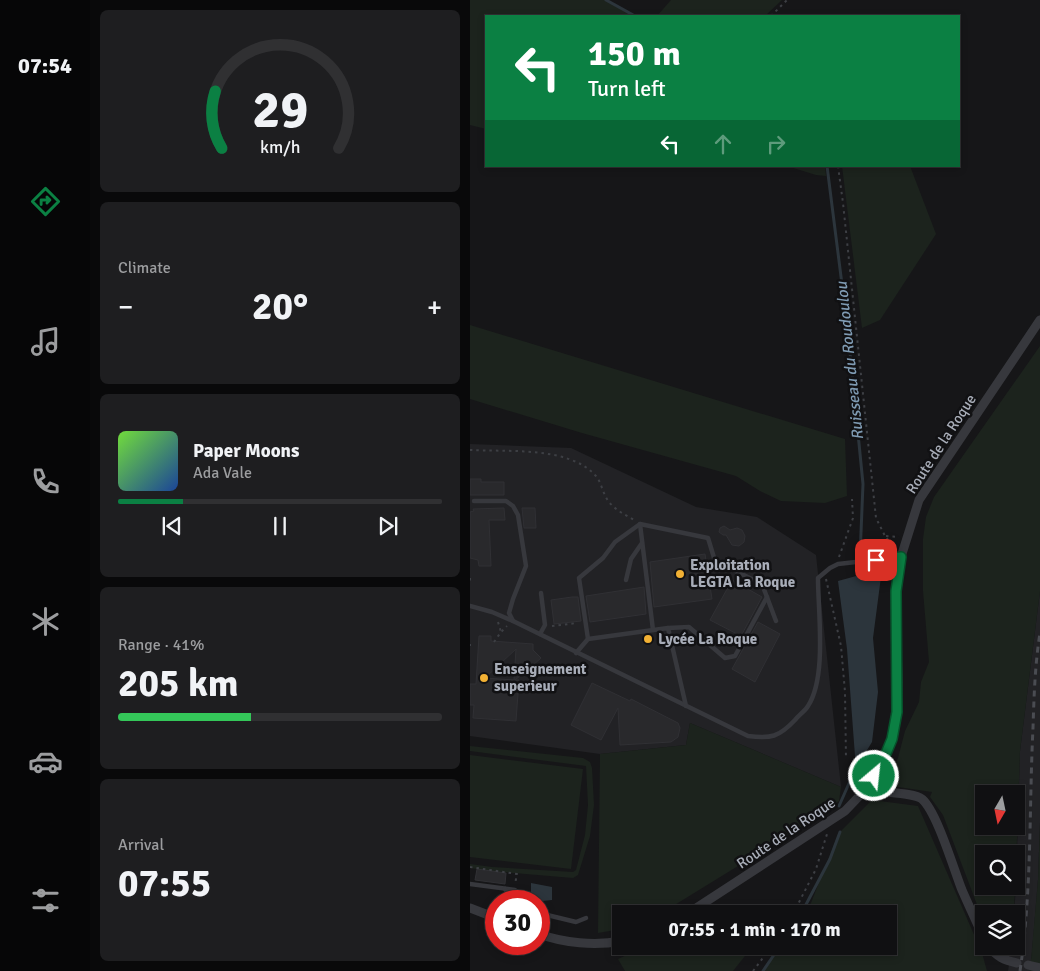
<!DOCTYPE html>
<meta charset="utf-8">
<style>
body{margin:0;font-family:Signika,sans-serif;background:#1e1e20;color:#f1f3f6;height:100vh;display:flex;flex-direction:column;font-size:19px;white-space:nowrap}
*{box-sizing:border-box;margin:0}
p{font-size:16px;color:#9c9d9f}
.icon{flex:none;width:28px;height:28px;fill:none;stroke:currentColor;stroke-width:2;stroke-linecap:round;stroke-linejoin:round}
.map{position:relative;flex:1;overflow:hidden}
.drawer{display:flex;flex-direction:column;gap:10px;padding:10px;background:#09090a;width:380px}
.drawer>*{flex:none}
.top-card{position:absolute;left:15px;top:15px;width:475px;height:152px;border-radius:0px;box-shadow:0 2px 8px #0003,0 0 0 1px #303032;background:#0b8043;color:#fff;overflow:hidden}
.needle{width:32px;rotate:189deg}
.tools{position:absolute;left:505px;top:785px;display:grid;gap:10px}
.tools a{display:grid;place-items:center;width:50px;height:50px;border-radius:0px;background:#101012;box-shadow:0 2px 8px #0003,0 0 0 1px #303032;font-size:25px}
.speed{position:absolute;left:15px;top:890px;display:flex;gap:10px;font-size:25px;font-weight:700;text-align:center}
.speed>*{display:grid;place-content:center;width:65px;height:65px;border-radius:50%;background:#101012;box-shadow:0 2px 8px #0003,0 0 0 1px #303032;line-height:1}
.speed .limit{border:8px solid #d22;background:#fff;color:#111}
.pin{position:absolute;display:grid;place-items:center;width:42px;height:42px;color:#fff;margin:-21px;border-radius:10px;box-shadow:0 2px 8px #0006}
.me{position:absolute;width:55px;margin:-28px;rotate:28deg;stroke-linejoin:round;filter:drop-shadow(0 0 4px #0008)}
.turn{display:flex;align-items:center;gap:18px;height:105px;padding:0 20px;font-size:22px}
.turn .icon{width:65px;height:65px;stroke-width:2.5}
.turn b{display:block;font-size:35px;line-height:42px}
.lanes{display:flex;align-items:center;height:48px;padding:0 20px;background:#0003;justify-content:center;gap:25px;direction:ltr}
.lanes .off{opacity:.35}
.big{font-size:38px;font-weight:700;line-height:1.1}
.drawer .card{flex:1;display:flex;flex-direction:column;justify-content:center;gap:8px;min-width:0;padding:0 18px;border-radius:8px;background:#1e1e20}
.drawer .dial{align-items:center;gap:0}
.dial svg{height:130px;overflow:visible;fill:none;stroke:#303032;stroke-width:7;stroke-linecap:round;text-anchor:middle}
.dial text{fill:#f1f3f6;stroke:none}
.song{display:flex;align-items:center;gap:15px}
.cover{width:60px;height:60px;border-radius:8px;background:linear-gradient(135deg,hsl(100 70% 55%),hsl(220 70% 35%))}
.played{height:5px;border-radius:2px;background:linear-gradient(90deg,#0b8043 20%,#303032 20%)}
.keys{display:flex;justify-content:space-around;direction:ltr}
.heat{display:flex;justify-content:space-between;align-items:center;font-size:28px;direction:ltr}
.charge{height:8px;border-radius:4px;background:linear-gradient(90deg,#34c759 41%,#303032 0)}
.trip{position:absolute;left:142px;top:905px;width:285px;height:50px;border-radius:0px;background:#101012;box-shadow:0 2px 8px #0003,0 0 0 1px #303032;font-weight:700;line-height:50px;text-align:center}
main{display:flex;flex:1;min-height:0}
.tabs{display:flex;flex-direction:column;width:90px;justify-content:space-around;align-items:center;background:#060607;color:#9c9d9f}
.tabs .icon{width:35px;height:35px}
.tabs .on{color:#0b8043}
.tabs b{font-size:22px;color:#f1f3f6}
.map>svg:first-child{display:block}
</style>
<main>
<nav class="tabs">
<b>07:54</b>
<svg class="icon on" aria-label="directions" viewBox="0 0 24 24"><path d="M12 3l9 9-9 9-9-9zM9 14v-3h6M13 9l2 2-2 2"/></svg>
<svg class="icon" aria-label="music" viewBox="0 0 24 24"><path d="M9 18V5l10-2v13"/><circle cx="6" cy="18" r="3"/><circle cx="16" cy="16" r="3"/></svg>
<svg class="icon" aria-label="phone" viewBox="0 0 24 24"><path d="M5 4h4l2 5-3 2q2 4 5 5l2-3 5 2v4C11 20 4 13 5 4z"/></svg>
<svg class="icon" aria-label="climate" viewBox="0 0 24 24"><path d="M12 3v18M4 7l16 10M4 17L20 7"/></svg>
<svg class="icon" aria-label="car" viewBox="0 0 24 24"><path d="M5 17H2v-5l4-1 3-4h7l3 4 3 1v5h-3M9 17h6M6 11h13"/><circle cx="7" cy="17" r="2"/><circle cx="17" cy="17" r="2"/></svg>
<svg class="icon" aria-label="filters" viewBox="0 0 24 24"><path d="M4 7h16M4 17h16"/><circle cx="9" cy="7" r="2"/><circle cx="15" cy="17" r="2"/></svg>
</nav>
<section class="drawer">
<div class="card dial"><svg viewBox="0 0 100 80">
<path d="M14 69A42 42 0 1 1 86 69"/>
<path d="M14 69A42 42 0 0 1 10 34" stroke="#0b8043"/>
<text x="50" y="56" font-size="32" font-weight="700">29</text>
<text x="50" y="72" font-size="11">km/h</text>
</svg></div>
<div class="card"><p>Climate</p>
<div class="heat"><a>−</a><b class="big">20°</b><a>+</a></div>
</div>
<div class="card">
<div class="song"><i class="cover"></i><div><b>Paper Moons</b><p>Ada Vale</p></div></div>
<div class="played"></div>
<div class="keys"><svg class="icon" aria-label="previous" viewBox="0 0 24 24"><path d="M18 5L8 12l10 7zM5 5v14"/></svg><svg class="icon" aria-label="pause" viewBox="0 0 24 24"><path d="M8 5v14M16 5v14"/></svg><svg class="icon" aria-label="next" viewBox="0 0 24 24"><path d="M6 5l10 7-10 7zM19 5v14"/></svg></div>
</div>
<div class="card"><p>Range · 41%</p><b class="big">205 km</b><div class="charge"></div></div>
<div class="card"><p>Arrival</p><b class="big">07:55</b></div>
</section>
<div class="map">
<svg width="570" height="971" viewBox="0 0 570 971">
<rect width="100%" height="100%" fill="#161618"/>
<g fill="#222225">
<path d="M0,444L101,448L226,507L287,517L346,555L371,787L220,723L216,745L130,754L0,736Z"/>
<path d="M570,591V823L568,880L562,952L560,971H538L542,946H546V914H544L546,886L550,751Z"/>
</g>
<g fill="#1c231d" fill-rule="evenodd">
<path d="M0,0H137L167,16H16V129L0,125Z"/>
<path d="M201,0H312L295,16H187Z"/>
<path d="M317,166H355L356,176L346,175Z"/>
<path d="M372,166H440L466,234L410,320L392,328Z"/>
<path d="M0,325L375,439L377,496L355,503L311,501L290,491L266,476L112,433L0,399Z"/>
<path d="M570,346V591L550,751L546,868V854H514V886H545L544,914H514V923L473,815L460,797L462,792L415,785L428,758L435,731L449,702L451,682L459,662L453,591V539L456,517L464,497ZM514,794H546V826H514Z"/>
<path d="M220,723L371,787L369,801L346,818L190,914H151V929L128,933L130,754L216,745Z"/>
<path d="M0,746L113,758L120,762L122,768L124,805L120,836L108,875L103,878L21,871L0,868V864L22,867L103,872L106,870L115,835L118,805L116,766L0,751Z"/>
<path d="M0,755L113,769L101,869L0,857Z"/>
<path d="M402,800L448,806L512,953L517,971H293L311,946H419V914H333L341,903L368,834Z"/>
<path d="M570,823V971H560L568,880Z"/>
<path d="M177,946H283L263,971H155L148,959Z"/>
</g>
<g fill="#2c353c">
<path d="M412,569L403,638L408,692L402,742L388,765L385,756L377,649L368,581Z"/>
<path d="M61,883L82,887V900L72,901L61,897Z"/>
</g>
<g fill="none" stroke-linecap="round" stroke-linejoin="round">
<g stroke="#2c353c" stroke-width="3">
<path d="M136,0L165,16"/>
<path d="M357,166L378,332L393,484L390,557"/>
<path d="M369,806L388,763"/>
<path d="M331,914L360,859L370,832"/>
<path d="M293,971L310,946"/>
</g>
</g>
<g fill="#29292c" stroke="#303034" fill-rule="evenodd">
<path d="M0,479H11V482H34V495H0Z"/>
<path d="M34,508L35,520H19L21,566H9L8,560L0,558V512L4,511L3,509Z"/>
<path d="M52,508H65L66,528H54Z"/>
<path d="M254,526L260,530L267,528L272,530L275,536L274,542L269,546L262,545L256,535H253L249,532L250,528Z"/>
<path d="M235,554L242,599L184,607L180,562Z"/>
<path d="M262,580L292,597L271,636L240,620Z"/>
<path d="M174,587L176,614L120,622L116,596Z"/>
<path d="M102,597H108L111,621L84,624L81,600Z"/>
<path d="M288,622L310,634L285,682L262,669Z"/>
<path d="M9,636H21V641L63,644V650L71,658L62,666L61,671H56L45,680H49L46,721L3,718L4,705H0V684H6ZM46,649L44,680L15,678Z"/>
<path d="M122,683L160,701L161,699L208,723L210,728L208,737L201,742L150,745L148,708L131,740L101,725Z"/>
<path d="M7,869L36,873L35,884L5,880Z"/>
</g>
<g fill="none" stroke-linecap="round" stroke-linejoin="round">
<g stroke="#3d3f44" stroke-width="2" stroke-dasharray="2.5 4" stroke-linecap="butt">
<path d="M301,16L317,0"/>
<path d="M368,166L373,203L406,518L415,536L425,549"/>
<path d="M0,450C37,452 98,446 125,475C131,481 132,491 137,499C143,509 154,514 164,520"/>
<path d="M416,536L429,537"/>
<path d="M369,557L383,518L382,499"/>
<path d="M0,578V583"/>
<path d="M356,579L371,646L375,692L376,759"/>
<path d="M28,622L31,632"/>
<path d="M82,626L107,623"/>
<path d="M24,642L31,632L37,626"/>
<path d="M0,644V646"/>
<path d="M0,867L47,874L45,884"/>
<path d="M264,914L279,903"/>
<path d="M323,914L346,869L357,834"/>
<path d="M283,971L302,946"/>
</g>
<g stroke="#37383d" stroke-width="4.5">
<path d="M4,501H36L43,506L48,515L56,566L43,599L39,613L43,621"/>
<path d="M170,524L183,630"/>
<path d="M156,580L161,559L172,543"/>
<path d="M0,606L22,612L43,621L278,736C301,739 309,737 325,720C329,715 335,711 338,706C357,677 348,612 348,578L360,568L368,564L431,557"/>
<path d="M198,628L219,627L255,658L265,656L297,597"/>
<path d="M70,634L75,625L71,593"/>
<path d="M118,639L109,578L133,558L145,542L170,524L238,538L245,561L292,584L306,621"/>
<path d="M106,653L118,639L198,628L216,706"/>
<path d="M0,884L45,890"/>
<path d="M35,889L40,896L49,901"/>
<path d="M69,913L106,922L116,918"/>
</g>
<g stroke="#37383d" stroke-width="9">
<path d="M396,789C409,793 443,792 452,799C467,812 484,870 492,890C499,906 507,923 514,939"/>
<path d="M0,908L26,918"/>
<path d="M217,914L375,811L396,789L412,763L422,739L427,712L428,682L426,591L431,557L449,500L570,320"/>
<path d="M69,934C94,943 125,946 151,941"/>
<path d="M518,946C527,957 534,960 547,963"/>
<path d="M558,965L570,968"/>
</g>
<path stroke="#4a4c52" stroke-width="3" stroke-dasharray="6 5" stroke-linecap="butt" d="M550,971C562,890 559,809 563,728C564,696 565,664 570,633"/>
</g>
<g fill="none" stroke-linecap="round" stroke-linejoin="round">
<g stroke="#07532c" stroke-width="12">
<path id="route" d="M404,776L412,763L422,739L427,712L426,591L431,557L406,560"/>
</g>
<use href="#route" stroke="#0b8043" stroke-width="9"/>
</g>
<g fill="#f2b134" stroke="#111113" stroke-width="2">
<circle cx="210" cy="574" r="5"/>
<circle cx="178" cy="639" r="5"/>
<circle cx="14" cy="678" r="5"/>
</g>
<g text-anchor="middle" stroke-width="5" stroke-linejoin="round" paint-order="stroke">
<g font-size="15" fill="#a8adb8" stroke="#111113">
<text transform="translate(471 444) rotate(-57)" y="5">Route de la Roque</text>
<text transform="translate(316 833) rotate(-34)" y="5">Route de la Roque</text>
</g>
<g font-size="15" font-weight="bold" fill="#a8adb8" stroke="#111113" text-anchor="start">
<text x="220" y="570">Exploitation<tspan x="220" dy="17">LEGTA La Roque</tspan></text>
<text x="188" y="644">Lycée La Roque</text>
<text x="24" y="674">Enseignement<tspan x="24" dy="17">superieur</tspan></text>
</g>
<g font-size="16" font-style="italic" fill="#7f9bb3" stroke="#111113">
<text transform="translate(379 361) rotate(-96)" y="6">Ruisseau du Roudoulou</text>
</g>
</g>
</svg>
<div class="tools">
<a><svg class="needle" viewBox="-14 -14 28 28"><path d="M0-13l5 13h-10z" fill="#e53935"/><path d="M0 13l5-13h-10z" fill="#9c9d9f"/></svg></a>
<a><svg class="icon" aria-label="search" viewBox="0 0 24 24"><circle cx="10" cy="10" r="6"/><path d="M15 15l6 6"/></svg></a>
<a><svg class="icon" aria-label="layers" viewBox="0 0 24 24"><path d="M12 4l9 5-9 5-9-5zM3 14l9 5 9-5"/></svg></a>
</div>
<div class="speed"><div class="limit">30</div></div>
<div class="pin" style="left:406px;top:560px;background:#d93025"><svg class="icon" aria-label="arrive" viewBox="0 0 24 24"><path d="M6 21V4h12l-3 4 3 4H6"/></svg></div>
<svg class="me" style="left:404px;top:776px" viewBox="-20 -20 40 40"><circle r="17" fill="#0b8043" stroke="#fff" stroke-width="3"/><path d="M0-11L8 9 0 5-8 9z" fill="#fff"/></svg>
<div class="trip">07:55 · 1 min · 170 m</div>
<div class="top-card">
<div class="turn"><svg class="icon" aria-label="left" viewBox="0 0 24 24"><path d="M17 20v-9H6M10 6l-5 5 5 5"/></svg><div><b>150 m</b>Turn left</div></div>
<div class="lanes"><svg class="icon" aria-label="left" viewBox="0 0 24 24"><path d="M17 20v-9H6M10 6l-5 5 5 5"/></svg><svg class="icon off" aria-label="ahead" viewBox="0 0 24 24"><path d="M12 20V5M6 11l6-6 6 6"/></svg><svg class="icon off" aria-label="right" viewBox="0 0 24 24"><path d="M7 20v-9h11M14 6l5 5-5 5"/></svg></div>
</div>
</div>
</main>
